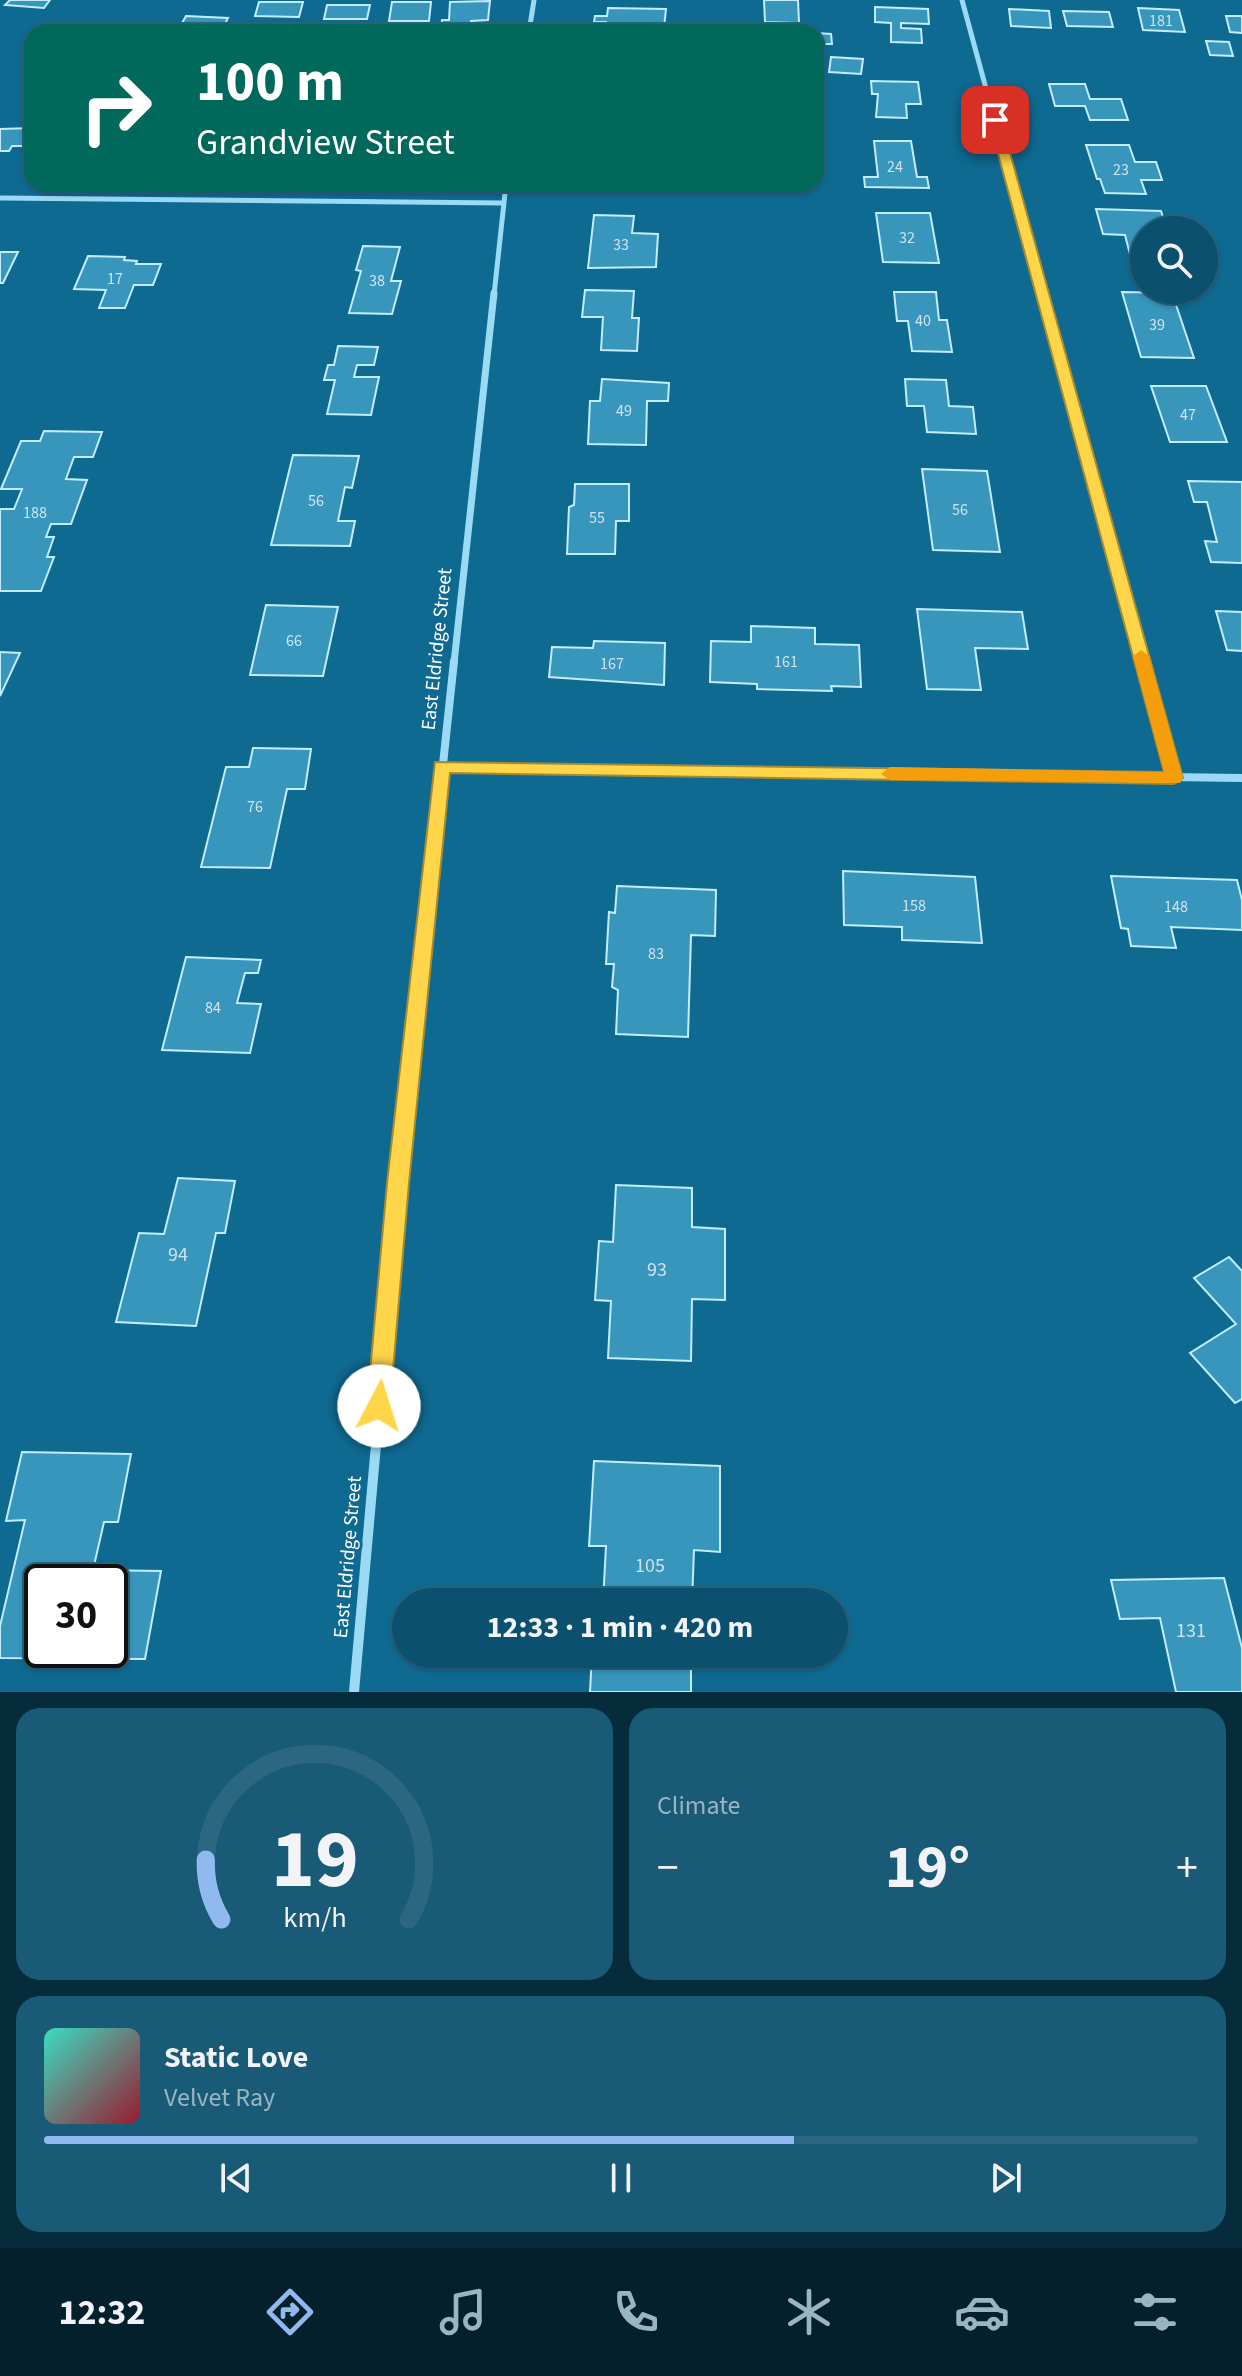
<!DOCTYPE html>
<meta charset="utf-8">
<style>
body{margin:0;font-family:"Source Sans 3",sans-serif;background:#195a76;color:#f1f3f6;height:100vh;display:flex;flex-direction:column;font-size:30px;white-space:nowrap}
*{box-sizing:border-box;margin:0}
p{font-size:26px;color:#9ab5c2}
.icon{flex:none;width:44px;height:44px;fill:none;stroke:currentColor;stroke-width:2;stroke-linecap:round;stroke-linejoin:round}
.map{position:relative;height:1692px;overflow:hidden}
.side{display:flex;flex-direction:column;gap:16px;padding:16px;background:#062c3c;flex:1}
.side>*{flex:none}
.hud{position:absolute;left:24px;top:24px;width:800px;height:168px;border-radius:24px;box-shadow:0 2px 6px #0004,0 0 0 2px #2b6781;background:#00695c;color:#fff;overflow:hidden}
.tools{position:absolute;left:1130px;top:216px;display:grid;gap:16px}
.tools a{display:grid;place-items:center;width:88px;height:88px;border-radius:50%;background:#0b506e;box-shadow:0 2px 6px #0004,0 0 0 2px #2b6781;font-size:40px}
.speed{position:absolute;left:24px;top:1564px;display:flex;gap:16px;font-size:40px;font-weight:700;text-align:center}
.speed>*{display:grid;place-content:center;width:104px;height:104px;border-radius:50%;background:#0b506e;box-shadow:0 2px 6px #0004,0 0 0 2px #2b6781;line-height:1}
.speed .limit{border:4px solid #111;border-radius:12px;background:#fff;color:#111}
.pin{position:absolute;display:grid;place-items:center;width:68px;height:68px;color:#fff;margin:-34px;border-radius:16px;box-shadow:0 4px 12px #0006}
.me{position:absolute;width:88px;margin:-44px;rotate:5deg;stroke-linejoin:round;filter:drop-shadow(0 0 6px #0008)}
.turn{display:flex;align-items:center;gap:28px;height:168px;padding:0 40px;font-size:36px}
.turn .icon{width:104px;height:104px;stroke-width:2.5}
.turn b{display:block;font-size:56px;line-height:68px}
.big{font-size:60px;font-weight:700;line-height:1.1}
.side .tile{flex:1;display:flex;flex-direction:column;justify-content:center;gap:12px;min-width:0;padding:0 28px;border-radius:24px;background:#195a76}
.side .dial{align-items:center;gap:0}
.dial svg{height:208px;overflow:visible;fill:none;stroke:#2b6781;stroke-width:7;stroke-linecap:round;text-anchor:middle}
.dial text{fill:#f1f3f6;stroke:none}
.song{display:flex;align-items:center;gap:24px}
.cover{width:96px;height:96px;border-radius:12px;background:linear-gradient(135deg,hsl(170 70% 55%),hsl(350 70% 35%))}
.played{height:8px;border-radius:4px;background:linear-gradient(90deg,#90b9f0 65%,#2b6781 65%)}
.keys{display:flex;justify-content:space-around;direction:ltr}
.heat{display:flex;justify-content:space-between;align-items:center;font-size:44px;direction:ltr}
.side .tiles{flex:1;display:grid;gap:16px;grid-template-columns:1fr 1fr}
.tile:last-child{grid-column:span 2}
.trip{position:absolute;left:392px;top:1588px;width:456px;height:80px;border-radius:40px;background:#0b506e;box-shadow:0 2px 6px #0004,0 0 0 2px #2b6781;font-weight:700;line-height:80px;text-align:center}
.menu{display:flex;height:128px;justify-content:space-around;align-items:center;background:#04202c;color:#9ab5c2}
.menu .icon{width:56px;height:56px}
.menu .on{color:#90b9f0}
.menu b{font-size:36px;color:#f1f3f6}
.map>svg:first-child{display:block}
</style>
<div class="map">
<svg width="1242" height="1692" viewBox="0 0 1242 1692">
<rect width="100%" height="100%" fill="#0f6a92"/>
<g fill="#3895bb" stroke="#c2edfe" stroke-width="2" fill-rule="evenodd">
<path d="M10,0H50L44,8L5,5Z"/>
<path d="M764,0H798L799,23L765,22Z"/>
<path d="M490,1L488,20L471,21V29H441L442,20H449L450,2Z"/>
<path d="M259,2H303L299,17L255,16Z"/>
<path d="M392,2H431L429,21H389Z"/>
<path d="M327,5H370L367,19H324Z"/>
<path d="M875,7L928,9L929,24L901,23V28L921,29L922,43L891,42V23L875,22Z"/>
<path d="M608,8L666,9L664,28L606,27V22H594L595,16H607Z"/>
<path d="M1138,8L1179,10L1185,32L1143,30Z"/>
<path d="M1009,9L1049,11L1051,28L1011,26Z"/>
<path d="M1063,11L1109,12L1113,27L1067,26Z"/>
<path d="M186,16L228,18L221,32H177Z"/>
<path d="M1226,16H1242V33L1230,32Z"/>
<path d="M93,28L138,29L136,32H90Z"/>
<path d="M816,33L831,34L832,44H816Z"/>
<path d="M1206,41L1229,42L1233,56L1210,55Z"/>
<path d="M831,57L863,59L861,74L829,72Z"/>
<path d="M871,81L918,82L921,104H906L907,118L876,117L878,94H872Z"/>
<path d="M1049,84H1085L1090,99H1121L1128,120H1090L1085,106H1055Z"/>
<path d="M32,128V146H12L9,151H0V129Z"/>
<path d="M874,141H911L917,177H927L929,188L865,187L864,177H878Z"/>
<path d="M1086,145H1129L1135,162H1156L1162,180H1141L1146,194L1105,193L1100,179H1097Z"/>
<path d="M1096,209L1161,211L1167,230H1144V274H1135L1125,235L1103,234Z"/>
<path d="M876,213H930L939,263L883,262Z"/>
<path d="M594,215L634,216L632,233L658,234L656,267L588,268Z"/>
<path d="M363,246L400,247L391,281H401L392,314L349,313L361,271L356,270Z"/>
<path d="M0,252H18L3,283H0Z"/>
<path d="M88,256L125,257L124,260L137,261L136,264H161L153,285H134L125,308H99L106,290L74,289Z"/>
<path d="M585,290L634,291L632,318H639L637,351L601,350L603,317H582Z"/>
<path d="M894,292H936L939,320H947L952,352L912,351L908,321H897Z"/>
<path d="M1122,292L1172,293L1194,358L1141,357Z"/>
<path d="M338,346L378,347L374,365H357L354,377H379L371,415L327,414L335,380H324L328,365H334Z"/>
<path d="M602,379L669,383L668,401H647L646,445L588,444L590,401H600Z"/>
<path d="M905,379L946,380L949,406L973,407L976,434L927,432L924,406H907Z"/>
<path d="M1151,386H1206L1227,442H1170Z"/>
<path d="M44,431L102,432L93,457H74L66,479L87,480L71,524H51L46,537H54L47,557H54L41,591H0V509H14L22,489H1L21,441H40Z"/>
<path d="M293,455L359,456L352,488L345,487L338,521H355L350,546L271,545Z"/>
<path d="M922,469L987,471L1000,552L933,550Z"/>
<path d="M1188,481L1242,482V563L1211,562L1205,541L1217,542L1207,502H1194Z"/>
<path d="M575,484H629V521H616L615,554H567L569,507L574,505Z"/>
<path d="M266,605L338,607L323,676L250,675Z"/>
<path d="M917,609L1022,612L1028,649L975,648L981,690L927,689Z"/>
<path d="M1216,611L1242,612V651L1227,650Z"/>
<path d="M751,626L815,628V644L859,645L861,687L831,686L832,691L757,689V684L710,682L711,641L751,642Z"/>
<path d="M594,641L665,643L664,685L549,677L552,647L593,648Z"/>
<path d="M0,652L20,653L0,696Z"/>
<path d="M253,748L311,749L305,789H287L270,868L201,867L226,767H249Z"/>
<path d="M843,871L975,877L982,943L902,940V927L844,925Z"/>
<path d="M1111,876L1237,880L1242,900V930L1171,927L1176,948L1131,946L1128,929L1121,928Z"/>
<path d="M617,886L716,890L715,936L691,935L688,1037L616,1034L618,990L612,987L614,964H606L609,912L615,913Z"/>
<path d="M186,957L261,960L258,973H245L237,1003L261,1004L250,1053L162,1050Z"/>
<path d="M178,1178L235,1181L225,1233H216L196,1326L116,1322L139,1233L164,1234Z"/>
<path d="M616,1185L692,1188V1227L725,1229V1300L692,1299L691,1361L608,1358L611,1301L595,1300L599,1241L613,1242Z"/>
<path d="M1229,1257L1242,1271V1399L1235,1403L1190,1353L1236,1324L1194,1278Z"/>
<path d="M22,1452L131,1454L118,1522H104L93,1570L161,1571L145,1659L0,1658V1626L25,1520L6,1521ZM42,1582H110V1650H42Z"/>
<path d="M594,1461L720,1466V1552L694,1550L692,1602H603L606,1546H589Z"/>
<path d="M1224,1578L1242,1648V1692H1176L1160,1618L1120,1619L1111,1580Z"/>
<path d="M592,1654H691V1692H590Z"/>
</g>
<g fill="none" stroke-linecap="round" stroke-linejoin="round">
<g stroke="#9bdaf4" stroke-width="5">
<path d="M962,0L1042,295"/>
<path d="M529,32L534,0"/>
<path d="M0,198L503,203"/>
<path d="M494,295L506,184"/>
</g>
<g stroke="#9bdaf4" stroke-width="7">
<path d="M1042,293L1143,663"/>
<path d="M454,663L494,293"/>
</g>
<g stroke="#9bdaf4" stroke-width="8">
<path d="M1142,661L1174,778"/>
<path d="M442,767L1242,778"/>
<path d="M405,1121L454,661"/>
</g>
<path stroke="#9bdaf4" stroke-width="10" d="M354,1692L405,1119"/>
</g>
<path fill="#ffd54a" stroke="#a68a30" stroke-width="2" d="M995,116L1001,120L1183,778L1174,784L450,773L409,1183L390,1406L387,1413L379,1417L370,1413L367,1406L387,1183L435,762L1164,772L989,120Z"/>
<path fill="#f59e0b" d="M1141,650L1149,656L1183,778L1180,783L890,780L881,774L890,767L1164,772L1133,656Z"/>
<g text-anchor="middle" stroke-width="6" stroke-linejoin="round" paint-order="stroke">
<g font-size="16" fill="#cde4ee">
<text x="1161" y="26">181</text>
<text x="895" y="172">24</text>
<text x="1121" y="175">23</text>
<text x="907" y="243">32</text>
<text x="621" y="250">33</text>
<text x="115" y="284">17</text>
<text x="377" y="286">38</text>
<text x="923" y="326">40</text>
<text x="1157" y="330">39</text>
<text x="624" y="416">49</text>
<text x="1188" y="420">47</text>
<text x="316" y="506">56</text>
<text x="960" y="515">56</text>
<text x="35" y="518">188</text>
<text x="597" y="523">55</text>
<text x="294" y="646">66</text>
<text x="786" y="667">161</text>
<text x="612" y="669">167</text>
<text x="255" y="812">76</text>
<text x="914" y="911">158</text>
<text x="1176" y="912">148</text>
<text x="656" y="959">83</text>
<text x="213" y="1013">84</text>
</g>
<g font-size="20" fill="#fff" stroke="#0f6a92">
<text transform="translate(436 649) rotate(-84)" y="7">East Eldridge Street</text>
<text transform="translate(347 1557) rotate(-85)" y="7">East Eldridge Street</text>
</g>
<g font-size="20" fill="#cde4ee">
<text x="178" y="1261">94</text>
<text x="657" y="1276">93</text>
<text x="650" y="1572">105</text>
<text x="1191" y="1637">131</text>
</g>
</g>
</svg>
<div class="tools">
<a><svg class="icon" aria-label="search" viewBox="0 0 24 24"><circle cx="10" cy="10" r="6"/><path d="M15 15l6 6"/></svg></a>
</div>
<div class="speed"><div class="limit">30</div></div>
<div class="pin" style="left:995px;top:120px;background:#d93025"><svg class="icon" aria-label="arrive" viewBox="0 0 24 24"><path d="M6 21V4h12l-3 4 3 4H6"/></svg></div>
<svg class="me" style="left:379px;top:1406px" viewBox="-20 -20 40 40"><circle r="19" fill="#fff"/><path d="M0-13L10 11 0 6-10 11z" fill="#ffd54a"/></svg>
<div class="trip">12:33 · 1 min · 420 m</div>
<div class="hud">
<div class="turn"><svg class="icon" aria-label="right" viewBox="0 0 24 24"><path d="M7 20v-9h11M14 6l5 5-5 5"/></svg><div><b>100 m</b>Grandview Street</div></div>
</div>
</div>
<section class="side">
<div class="tiles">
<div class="tile dial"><svg viewBox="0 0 100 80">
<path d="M14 69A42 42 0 1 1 86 69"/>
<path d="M14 69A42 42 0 0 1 8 46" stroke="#90b9f0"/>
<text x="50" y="56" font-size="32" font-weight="700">19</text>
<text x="50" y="72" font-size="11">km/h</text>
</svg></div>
<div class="tile"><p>Climate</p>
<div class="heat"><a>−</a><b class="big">19°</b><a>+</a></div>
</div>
<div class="tile">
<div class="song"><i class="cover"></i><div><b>Static Love</b><p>Velvet Ray</p></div></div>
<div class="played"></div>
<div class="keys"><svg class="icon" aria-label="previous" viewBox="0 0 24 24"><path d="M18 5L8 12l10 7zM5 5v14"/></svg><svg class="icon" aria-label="pause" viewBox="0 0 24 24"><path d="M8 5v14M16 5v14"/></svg><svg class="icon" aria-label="next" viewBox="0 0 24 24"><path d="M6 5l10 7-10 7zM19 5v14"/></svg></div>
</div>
</div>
</section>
<nav class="menu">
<b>12:32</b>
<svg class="icon on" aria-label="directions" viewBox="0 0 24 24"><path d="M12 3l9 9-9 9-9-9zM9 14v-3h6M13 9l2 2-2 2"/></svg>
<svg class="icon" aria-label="music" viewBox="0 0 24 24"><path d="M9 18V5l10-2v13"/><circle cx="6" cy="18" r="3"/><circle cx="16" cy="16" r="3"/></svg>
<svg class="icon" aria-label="phone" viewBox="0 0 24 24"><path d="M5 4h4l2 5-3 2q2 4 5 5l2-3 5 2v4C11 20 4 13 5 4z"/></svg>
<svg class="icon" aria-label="climate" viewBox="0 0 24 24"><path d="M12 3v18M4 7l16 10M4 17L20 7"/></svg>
<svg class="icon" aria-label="car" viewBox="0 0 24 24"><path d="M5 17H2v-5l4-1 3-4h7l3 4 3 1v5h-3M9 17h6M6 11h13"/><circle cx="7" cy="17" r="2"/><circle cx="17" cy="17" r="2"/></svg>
<svg class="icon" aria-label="filters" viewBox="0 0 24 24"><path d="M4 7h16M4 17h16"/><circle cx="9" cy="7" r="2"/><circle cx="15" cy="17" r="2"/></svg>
</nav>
